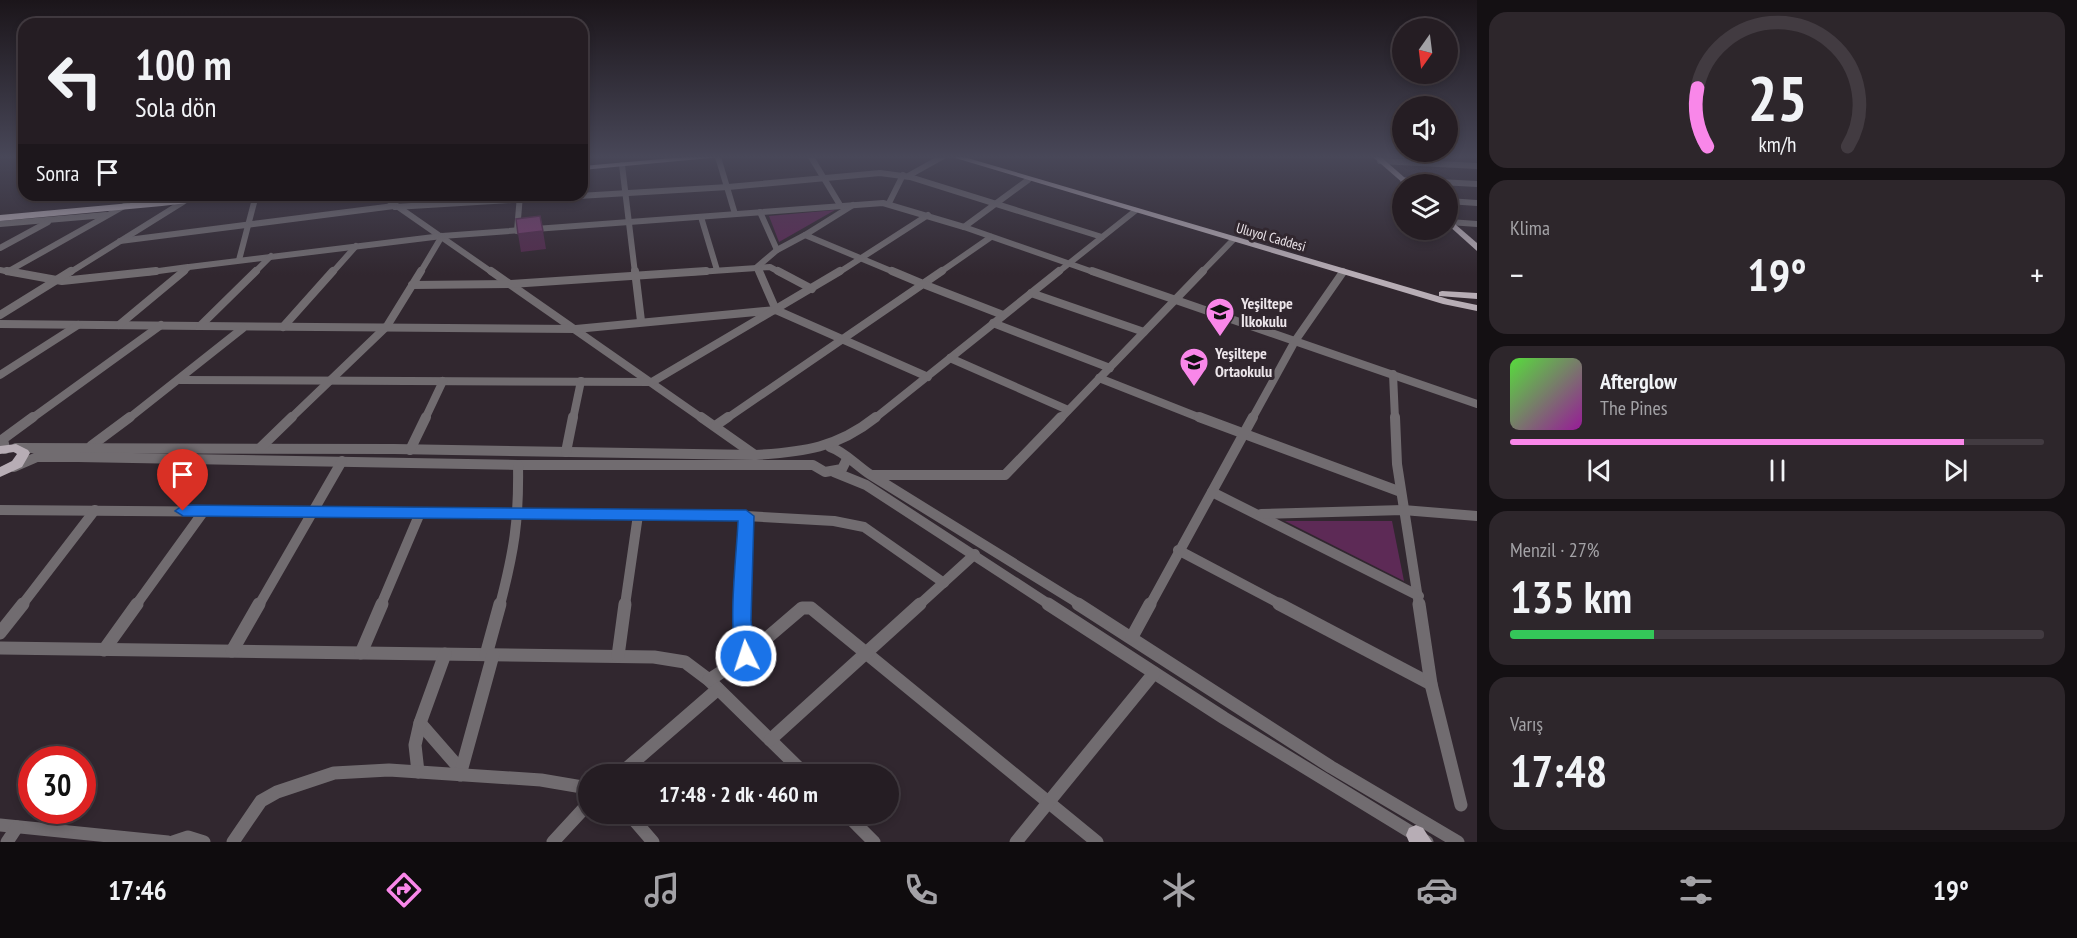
<!DOCTYPE html>
<html lang="tr">
<meta charset="utf-8">
<style>
body{margin:0;font-family:"PT Sans Narrow",sans-serif;background:#2d262b;color:#f1f3f6;height:100vh;display:flex;flex-direction:column;font-size:22px;white-space:nowrap}
*{box-sizing:border-box;margin:0}
p{font-size:20px;color:#a3a2a6}
.icon{flex:none;width:33px;height:33px;fill:none;stroke:currentColor;stroke-width:2;stroke-linecap:round;stroke-linejoin:round}
.map{position:relative;flex:1;overflow:hidden}
.details{display:flex;flex-direction:column;gap:12px;padding:12px;background:#141013;width:600px}
.details>*{flex:none}
.banner{position:absolute;left:18px;top:18px;width:570px;height:183px;border-radius:18px;box-shadow:0 3px 9px #0003,0 0 0 2px #423b41;background:#251d23;color:#f1f3f6;overflow:hidden}
.needle{width:39px;rotate:194deg}
.buttons{position:absolute;left:1392px;top:18px;display:grid;gap:12px}
.buttons a{display:grid;place-items:center;width:66px;height:66px;border-radius:50%;background:#251d23;box-shadow:0 3px 9px #0003,0 0 0 2px #423b41;font-size:30px}
.speed{position:absolute;left:18px;top:746px;display:flex;gap:12px;font-size:30px;font-weight:700;text-align:center}
.speed>*{display:grid;place-content:center;width:78px;height:78px;border-radius:50%;background:#251d23;box-shadow:0 3px 9px #0003,0 0 0 2px #423b41;line-height:1}
.speed .limit{border:9px solid #d22;background:#fff;color:#111}
.pin{position:absolute;display:grid;place-items:center;width:51px;height:51px;color:#fff;margin:-62px -26px;border-radius:50% 50% 50% 0;rotate:-45deg;box-shadow:0 0 6px #0007}
.pin .icon{rotate:45deg}
.me{position:absolute;width:66px;margin:-33px;rotate:356deg;stroke-linejoin:round;filter:drop-shadow(0 0 4px #0008)}
.turn{display:flex;align-items:center;gap:21px;height:126px;padding:0 18px;font-size:27px}
.turn .icon{width:78px;height:78px;stroke-width:2.5}
.turn b{display:block;font-size:42px;line-height:51px}
.then{display:flex;align-items:center;height:57px;padding:0 18px;background:#0003;gap:12px;font-size:22px}
.big{font-size:45px;font-weight:800;line-height:1.1}
.details .card{flex:1;display:flex;flex-direction:column;justify-content:center;gap:9px;min-width:0;padding:0 21px;border-radius:18px;background:#2d262b}
.details .dial{align-items:center;gap:0}
.dial svg{height:156px;overflow:visible;fill:none;stroke:#423b41;stroke-width:7;stroke-linecap:round;text-anchor:middle}
.dial text{fill:#f1f3f6;stroke:none}
.song{display:flex;align-items:center;gap:18px}
.cover{width:72px;height:72px;border-radius:9px;background:linear-gradient(135deg,hsl(110 70% 55%),hsl(300 70% 35%))}
.played{height:6px;border-radius:3px;background:linear-gradient(90deg,#f987e9 85%,#423b41 85%)}
.keys{display:flex;justify-content:space-around;direction:ltr}
.heat{display:flex;justify-content:space-between;align-items:center;font-size:33px;direction:ltr}
.charge{height:9px;border-radius:4px;background:linear-gradient(90deg,#34c759 27%,#423b41 0)}
.trip{position:absolute;left:578px;top:764px;width:321px;height:60px;border-radius:30px;background:#251d23;box-shadow:0 3px 9px #0003,0 0 0 2px #423b41;font-weight:800;line-height:60px;text-align:center}
.menu{display:flex;height:96px;justify-content:space-around;align-items:center;background:#0f0c0e;color:#a3a2a6}
.menu .icon{width:42px;height:42px}
.menu .on{color:#f987e9}
.menu b{font-size:27px;color:#f1f3f6}
main{display:flex;flex:1;min-height:0}
.map>svg:first-child{display:block}
</style>
<main>
<div class="map">
<svg width="1477" height="842" viewBox="0 0 1477 842">
<rect width="100%" height="100%" fill="#31272f"/>
<g fill="#5d2a56">
<path d="M835,210L779,242L769,216Z"/>
<path d="M1285,521H1392L1404,581Z"/>
</g>
<g fill="none" stroke-linecap="round" stroke-linejoin="round">
<g stroke="#716c70" stroke-width="6">
<path d="M718,157L735,214"/>
<path d="M811,157L840,205"/>
<path d="M1380,161L1477,166"/>
<path d="M622,165L635,273"/>
<path d="M908,176L942,157"/>
<path d="M1403,180L1477,184"/>
<path d="M381,195L493,273"/>
<path d="M1448,201L1477,203"/>
<path d="M889,203L903,175"/>
<path d="M853,205L805,235L896,273"/>
<path d="M395,207L728,187L880,173L910,177L1102,237"/>
<path d="M760,212L777,250"/>
<path d="M701,217L717,270"/>
<path d="M1449,222L1477,224"/>
<path d="M0,224L106,215"/>
<path d="M964,227L1028,180"/>
<path d="M517,231L520,195"/>
<path d="M120,241L394,206"/>
<path d="M0,248L48,222"/>
<path d="M239,260L256,195"/>
<path d="M0,270L15,273"/>
<path d="M7,272L126,205"/>
<path d="M69,273L183,202"/>
<path d="M144,273L188,267"/>
<path d="M182,273L189,267L442,236L883,203L964,227L1096,273"/>
<path d="M254,273L271,256"/>
<path d="M332,273L356,246"/>
<path d="M420,273L442,236"/>
<path d="M683,273L770,267L781,273"/>
<path d="M760,273L757,267L777,250L805,235"/>
<path d="M838,273L928,215"/>
<path d="M939,273L991,237"/>
<path d="M1057,273L1135,211"/>
<path d="M1201,273L1233,240"/>
</g>
<g stroke="#716c70" stroke-width="8">
<path d="M7,271L62,281L156,271"/>
<path d="M491,271L703,419"/>
<path d="M635,271L641,321"/>
<path d="M759,271L776,310"/>
<path d="M778,271L812,289"/>
<path d="M892,271L923,284L942,271"/>
<path d="M1092,271L1477,404"/>
<path d="M412,285L511,284L706,271"/>
<path d="M1031,293L1144,332"/>
<path d="M0,315L71,271"/>
<path d="M993,323L1110,368"/>
<path d="M0,324L200,326L256,271"/>
<path d="M119,325L184,271"/>
<path d="M200,326L576,329L776,310L928,377"/>
<path d="M283,327L333,271"/>
<path d="M950,358L1068,410"/>
<path d="M1393,374L1395,419"/>
<path d="M0,375L78,325"/>
<path d="M1099,378L1203,419"/>
<path d="M180,380L652,382L840,271"/>
<path d="M31,419L161,325"/>
<path d="M128,419L243,328"/>
<path d="M290,419L387,326L421,271"/>
<path d="M425,419L443,381"/>
<path d="M573,419L581,381"/>
<path d="M726,419L923,284L1003,315"/>
<path d="M874,419L1059,271"/>
<path d="M1060,419L1203,271"/>
<path d="M1252,419L1295,341L1343,272"/>
</g>
<g stroke="#716c70" stroke-width="10">
<path d="M701,417L755,455"/>
<path d="M1199,417L1401,492"/>
<path d="M1395,417L1397,464L1419,605"/>
<path d="M715,426L728,417"/>
<path d="M91,446L130,417"/>
<path d="M830,447C845,452 857,466 871,475L1081,605"/>
<path d="M16,448L394,449L755,455C804,452 837,448 876,417"/>
<path d="M260,448L292,417"/>
<path d="M5,449L3,439L33,417"/>
<path d="M410,450L426,417"/>
<path d="M566,452L573,417"/>
<path d="M14,467L37,457H78L518,465H813L825,472L842,469L847,459"/>
<path d="M834,472L866,485L1050,605"/>
<path d="M873,475H1005L1061,417"/>
<path d="M1212,492L1419,596"/>
<path d="M0,510L746,516L834,521L864,527L944,583"/>
<path d="M1261,514L1403,510L1477,516"/>
<path d="M1178,550L1282,605"/>
<path d="M22,605L95,510"/>
<path d="M136,605L204,511"/>
<path d="M259,605L342,461"/>
<path d="M381,605L420,513"/>
<path d="M500,605C514,551 519,521 518,465"/>
<path d="M625,605L638,515"/>
<path d="M743,605L746,516"/>
<path d="M919,605L975,554"/>
<path d="M1150,605L1253,417"/>
</g>
<g stroke="#716c70" stroke-width="13">
<path d="M743,604L746,656"/>
<path d="M1048,604L1224,718L1427,842"/>
<path d="M1078,604L1331,767L1458,842"/>
<path d="M1279,604L1431,684"/>
<path d="M1419,604L1431,684L1461,805"/>
<path d="M0,633L23,604"/>
<path d="M1132,637L1150,604"/>
<path d="M0,648L654,657L685,662L709,680L805,774"/>
<path d="M104,650L137,604"/>
<path d="M232,651L259,604"/>
<path d="M361,653L382,604"/>
<path d="M486,655L500,604"/>
<path d="M618,656L625,604"/>
<path d="M709,680L746,656L802,608H811L1097,842"/>
<path d="M420,723L461,770"/>
<path d="M770,740L920,604"/>
<path d="M418,772L415,745L420,723L445,654"/>
<path d="M620,774L718,689"/>
<path d="M460,775L493,655"/>
<path d="M628,813L653,842"/>
<path d="M845,813L874,842"/>
<path d="M0,825L168,842"/>
<path d="M7,842L17,827"/>
<path d="M173,842L188,837L204,842"/>
<path d="M233,842L261,801L277,792L334,773L389,770L541,780L588,788"/>
<path d="M553,842L588,804"/>
<path d="M1016,842L1154,673"/>
</g>
<g fill="#b7adb5" fill-rule="evenodd">
<path d="M685,157H721L582,170V166Z"/>
<path d="M952,157H964L1448,299L1477,305V311L1443,304Z"/>
<path d="M1373,157H1381L1412,184H1404Z"/>
<path d="M218,195H242L238,197L162,206L0,221V215Z"/>
<path d="M1448,218L1477,243V251L1448,225Z"/>
<path d="M1442,291L1477,293V299L1439,296V292Z"/>
<path d="M16,444L28,450L30,453L22,467L0,477V467L12,461L17,454L14,452L0,454V446Z"/>
<path d="M1416,825L1423,828L1432,842H1409L1406,835L1409,828Z"/>
</g>
</g>
<path fill="#532b4d" d="M543,231L546,249L521,252L518,234Z"/>
<path fill="#763d6e" stroke="#532b4d" stroke-width="1.5" d="M540,216L543,231L518,234L516,219Z"/>
<linearGradient id="sky" x2="0" y2="1"><stop stop-color="#1b151a"/><stop offset="0.57" stop-color="#484758"/><stop offset="1" stop-color="#484758" stop-opacity="0"/></linearGradient>
<rect width="1477" height="275" fill="url(#sky)"/>
<path fill="#1a73e8" stroke="#114b97" stroke-width="1.5" d="M183,505L746,510L754,516L751,620L755,656L752,662L746,664L739,662C726,635 737,553 738,521L183,516L175,511Z"/>
<defs>
<g id="school-pin" transform="scale(1.5)"><path d="M0 17L-7.5 6A9.5 9.5 0 1 1 7.5 6Z" fill="#f987e9" stroke="#31272f"/><path d="M0-5L7-2L0 1L-7-2ZM-4 1L0 2.5L4 1V4Q0 6-4 4Z" fill="#111"/></g>
</defs>
<g fill-rule="evenodd">
<use href="#school-pin" x="1220" y="312"/>
<use href="#school-pin" x="1194" y="362"/>
</g>
<g text-anchor="middle" stroke-width="6" stroke-linejoin="round" paint-order="stroke">
<g font-size="14" fill="#ece5ea" stroke="#31272f">
<text transform="translate(1271 237) rotate(16)" y="5">Uluyol Caddesi</text>
</g>
<g font-size="16" font-weight="bold" fill="#ece5ea" stroke="#31272f" text-anchor="start">
<text x="1241" y="309">Yeşiltepe<tspan x="1241" dy="18">İlkokulu</tspan></text>
<text x="1215" y="359">Yeşiltepe<tspan x="1215" dy="18">Ortaokulu</tspan></text>
</g>
</g>
</svg>
<div class="buttons">
<a><svg class="needle" viewBox="-14 -14 28 28"><path d="M0-13l5 13h-10z" fill="#e53935"/><path d="M0 13l5-13h-10z" fill="#a3a2a6"/></svg></a>
<a><svg class="icon" aria-label="sound" viewBox="0 0 24 24"><path d="M4 9h4l5-4v14l-5-4H4zM17 9q2 3 0 6"/></svg></a>
<a><svg class="icon" aria-label="layers" viewBox="0 0 24 24"><path d="M12 4l9 5-9 5-9-5zM3 14l9 5 9-5"/></svg></a>
</div>
<div class="speed"><div class="limit">30</div></div>
<div class="pin" style="left:183px;top:511px;background:#d93025"><svg class="icon" aria-label="arrive" viewBox="0 0 24 24"><path d="M6 21V4h12l-3 4 3 4H6"/></svg></div>
<svg class="me" style="left:746px;top:656px" viewBox="-20 -20 40 40"><circle r="17" fill="#1a73e8" stroke="#fff" stroke-width="3"/><path d="M0-11L8 9 0 5-8 9z" fill="#fff"/></svg>
<div class="trip">17:48 · 2 dk · 460 m</div>
<div class="banner">
<div class="turn"><svg class="icon" aria-label="left" viewBox="0 0 24 24"><path d="M17 20v-9H6M10 6l-5 5 5 5"/></svg><div><b>100 m</b>Sola dön</div></div>
<div class="then">Sonra<svg class="icon" aria-label="arrive" viewBox="0 0 24 24"><path d="M6 21V4h12l-3 4 3 4H6"/></svg></div>
</div>
</div>
<section class="details">
<div class="card dial"><svg viewBox="0 0 100 80">
<path d="M14 69A42 42 0 1 1 86 69"/>
<path d="M14 69A42 42 0 0 1 9 39" stroke="#f987e9"/>
<text x="50" y="56" font-size="32" font-weight="700">25</text>
<text x="50" y="72" font-size="11">km/h</text>
</svg></div>
<div class="card"><p>Klima</p>
<div class="heat"><a>−</a><b class="big">19°</b><a>+</a></div>
</div>
<div class="card">
<div class="song"><i class="cover"></i><div><b>Afterglow</b><p>The Pines</p></div></div>
<div class="played"></div>
<div class="keys"><svg class="icon" aria-label="previous" viewBox="0 0 24 24"><path d="M18 5L8 12l10 7zM5 5v14"/></svg><svg class="icon" aria-label="pause" viewBox="0 0 24 24"><path d="M8 5v14M16 5v14"/></svg><svg class="icon" aria-label="next" viewBox="0 0 24 24"><path d="M6 5l10 7-10 7zM19 5v14"/></svg></div>
</div>
<div class="card"><p>Menzil · 27%</p><b class="big">135 km</b><div class="charge"></div></div>
<div class="card"><p>Varış</p><b class="big">17:48</b></div>
</section>
</main>
<nav class="menu">
<b>17:46</b>
<svg class="icon on" aria-label="directions" viewBox="0 0 24 24"><path d="M12 3l9 9-9 9-9-9zM9 14v-3h6M13 9l2 2-2 2"/></svg>
<svg class="icon" aria-label="music" viewBox="0 0 24 24"><path d="M9 18V5l10-2v13"/><circle cx="6" cy="18" r="3"/><circle cx="16" cy="16" r="3"/></svg>
<svg class="icon" aria-label="phone" viewBox="0 0 24 24"><path d="M5 4h4l2 5-3 2q2 4 5 5l2-3 5 2v4C11 20 4 13 5 4z"/></svg>
<svg class="icon" aria-label="climate" viewBox="0 0 24 24"><path d="M12 3v18M4 7l16 10M4 17L20 7"/></svg>
<svg class="icon" aria-label="car" viewBox="0 0 24 24"><path d="M5 17H2v-5l4-1 3-4h7l3 4 3 1v5h-3M9 17h6M6 11h13"/><circle cx="7" cy="17" r="2"/><circle cx="17" cy="17" r="2"/></svg>
<svg class="icon" aria-label="filters" viewBox="0 0 24 24"><path d="M4 7h16M4 17h16"/><circle cx="9" cy="7" r="2"/><circle cx="15" cy="17" r="2"/></svg>
<b>19°</b>
</nav>
